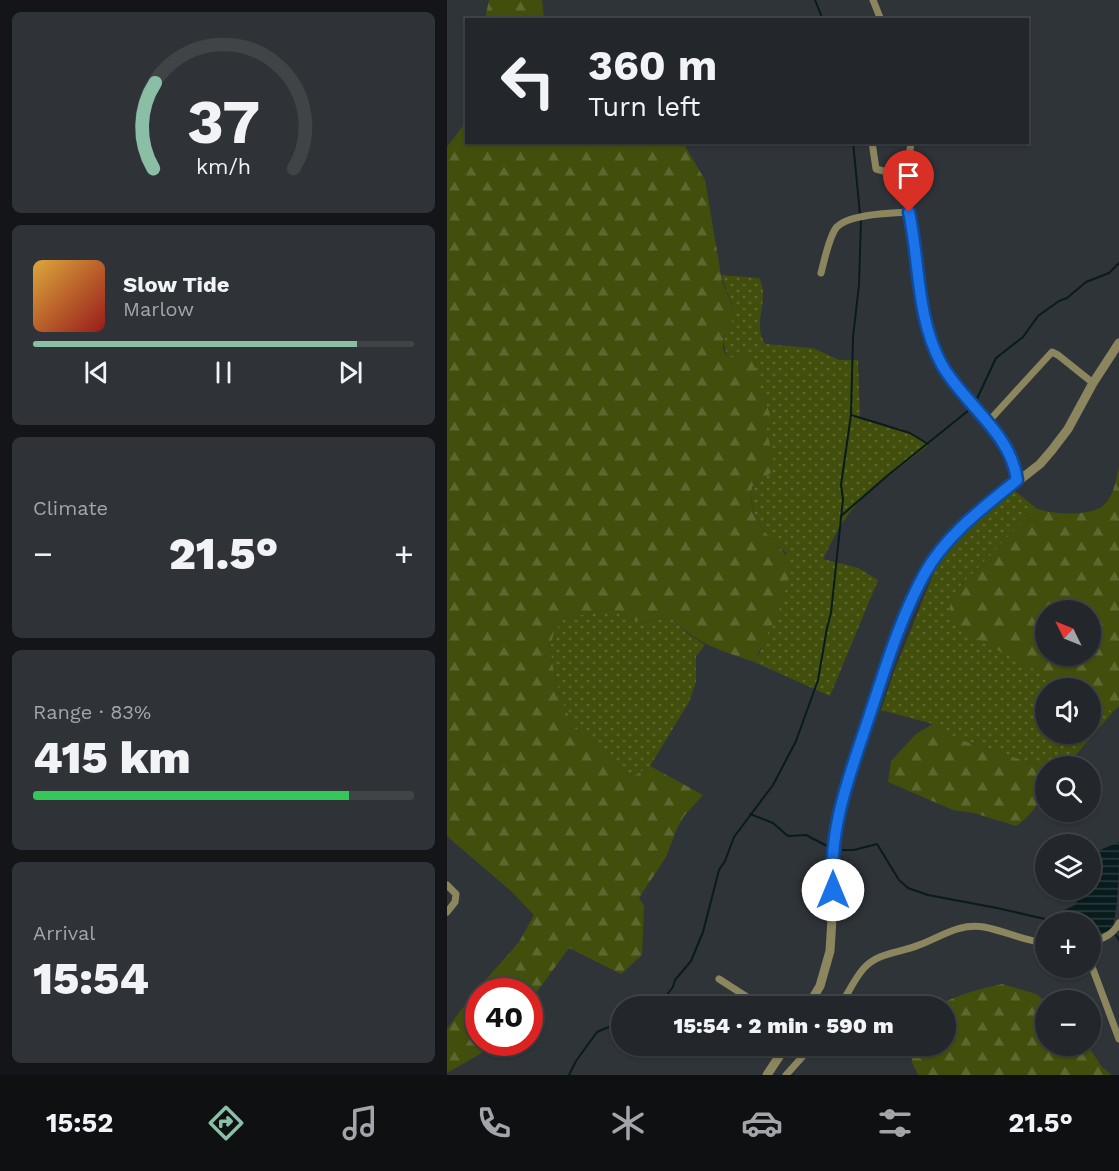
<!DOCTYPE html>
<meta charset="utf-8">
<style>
body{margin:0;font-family:"Work Sans",sans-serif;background:#2f3337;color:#f1f3f6;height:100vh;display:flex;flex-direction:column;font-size:22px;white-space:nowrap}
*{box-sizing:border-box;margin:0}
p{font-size:20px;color:#a3a5a9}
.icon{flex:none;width:33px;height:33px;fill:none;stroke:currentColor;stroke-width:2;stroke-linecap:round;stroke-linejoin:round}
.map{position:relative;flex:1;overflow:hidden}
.details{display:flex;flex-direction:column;gap:12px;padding:12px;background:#131518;width:447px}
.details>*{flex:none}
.hud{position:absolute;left:18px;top:18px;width:564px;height:126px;border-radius:0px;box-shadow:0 2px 4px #0004,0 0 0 2px #404447;background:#23272b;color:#f1f3f6;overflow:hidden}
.needle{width:39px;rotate:313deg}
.controls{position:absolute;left:588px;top:600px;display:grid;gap:12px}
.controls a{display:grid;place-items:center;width:66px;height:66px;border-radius:50%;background:#23272b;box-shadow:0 2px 4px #0004,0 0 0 2px #404447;font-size:30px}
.speed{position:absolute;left:18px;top:978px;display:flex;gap:12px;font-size:30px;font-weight:700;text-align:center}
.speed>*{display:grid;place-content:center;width:78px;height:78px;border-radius:50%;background:#23272b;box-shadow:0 2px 4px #0004,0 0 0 2px #404447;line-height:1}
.speed .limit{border:9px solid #d22;background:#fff;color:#111}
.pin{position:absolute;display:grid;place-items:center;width:51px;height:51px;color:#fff;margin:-62px -26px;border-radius:50% 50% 50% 0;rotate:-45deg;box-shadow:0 0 6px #0007}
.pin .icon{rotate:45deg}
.me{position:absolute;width:66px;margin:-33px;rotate:0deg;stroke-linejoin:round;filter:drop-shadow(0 0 4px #0008)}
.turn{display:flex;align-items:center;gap:21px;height:126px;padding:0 24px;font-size:27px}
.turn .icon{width:78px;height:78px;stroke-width:2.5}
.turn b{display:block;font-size:42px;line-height:51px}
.big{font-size:45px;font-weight:800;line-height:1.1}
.details .tile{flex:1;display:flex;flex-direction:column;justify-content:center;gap:9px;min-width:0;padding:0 21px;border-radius:9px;background:#2f3337}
.details .dial{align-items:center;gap:0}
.dial svg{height:156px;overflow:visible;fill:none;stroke:#404447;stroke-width:7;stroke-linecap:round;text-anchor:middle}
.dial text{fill:#f1f3f6;stroke:none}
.song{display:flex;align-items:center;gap:18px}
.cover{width:72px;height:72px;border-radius:9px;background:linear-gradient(135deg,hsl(40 70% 55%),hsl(0 70% 35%))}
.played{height:6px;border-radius:3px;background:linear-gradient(90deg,#8abfa5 85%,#404447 85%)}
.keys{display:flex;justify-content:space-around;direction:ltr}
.heat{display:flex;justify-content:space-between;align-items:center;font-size:33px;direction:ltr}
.charge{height:9px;border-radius:4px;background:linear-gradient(90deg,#34c759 83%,#404447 0)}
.trip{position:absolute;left:164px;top:996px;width:345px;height:60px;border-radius:30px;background:#23272b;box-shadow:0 2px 4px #0004,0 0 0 2px #404447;font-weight:800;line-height:60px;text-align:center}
.menu{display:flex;height:96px;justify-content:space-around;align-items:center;background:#0e1011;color:#a3a5a9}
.menu .icon{width:42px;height:42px}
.menu .on{color:#8abfa5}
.menu b{font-size:27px;color:#f1f3f6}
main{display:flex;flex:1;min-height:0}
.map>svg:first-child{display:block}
</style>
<main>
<section class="details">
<div class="tile dial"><svg viewBox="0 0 100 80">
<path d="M14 69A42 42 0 1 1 86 69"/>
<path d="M14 69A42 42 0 0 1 15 25" stroke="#8abfa5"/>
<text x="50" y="56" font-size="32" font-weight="700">37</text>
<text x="50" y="72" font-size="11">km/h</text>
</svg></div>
<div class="tile">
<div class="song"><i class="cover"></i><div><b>Slow Tide</b><p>Marlow</p></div></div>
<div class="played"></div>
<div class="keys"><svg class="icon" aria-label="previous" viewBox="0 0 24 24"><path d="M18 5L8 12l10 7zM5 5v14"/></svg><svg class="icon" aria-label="pause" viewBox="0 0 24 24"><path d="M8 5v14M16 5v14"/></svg><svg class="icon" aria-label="next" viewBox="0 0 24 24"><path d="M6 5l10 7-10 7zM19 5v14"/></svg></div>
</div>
<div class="tile"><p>Climate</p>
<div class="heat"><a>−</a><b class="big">21.5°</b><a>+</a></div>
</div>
<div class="tile"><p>Range · 83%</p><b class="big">415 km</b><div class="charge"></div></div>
<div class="tile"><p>Arrival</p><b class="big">15:54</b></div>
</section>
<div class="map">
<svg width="672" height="1075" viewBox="0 0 672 1075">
<defs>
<pattern id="grass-dots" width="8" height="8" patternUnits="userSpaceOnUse" patternTransform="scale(1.5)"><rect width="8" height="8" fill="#424f0c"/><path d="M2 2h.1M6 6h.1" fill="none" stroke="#5d6830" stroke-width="1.8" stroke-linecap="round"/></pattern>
<pattern id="forest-firs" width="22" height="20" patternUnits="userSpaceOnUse" patternTransform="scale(1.5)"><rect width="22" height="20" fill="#424f0c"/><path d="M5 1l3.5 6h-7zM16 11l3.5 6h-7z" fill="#5d6830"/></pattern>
<pattern id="water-rules" width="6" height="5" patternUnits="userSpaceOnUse" patternTransform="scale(1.5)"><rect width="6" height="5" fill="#081b1d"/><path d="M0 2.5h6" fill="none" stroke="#2c3c3e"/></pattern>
</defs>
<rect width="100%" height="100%" fill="#2f3439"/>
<g fill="url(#grass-dots)">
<path d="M274,275L312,278C324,300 304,322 318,344L366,348L392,360H411L413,419L455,429L483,444C454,468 416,490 396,522C388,534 382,547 376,559L411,568L431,580L383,696L307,662L313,652L340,554C318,533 301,520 305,487L324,472C329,454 317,439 319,422L285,358L281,356C272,340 279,329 289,315Z"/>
<path d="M564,488L589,508L514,585L504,599L509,625L622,688H598V734H644V700L666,712L619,766H598V774L593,766L505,737L486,724L434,710L447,672L490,565L511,540Z"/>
<path d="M162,609L197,623L224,617L240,633L258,645L249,656V682L242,702L203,766L184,778L150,745L127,728L114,699L107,673L103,649L107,632L118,618Z"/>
</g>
<g fill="url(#forest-firs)" fill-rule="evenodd">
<path d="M42,0H95L97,19H38Z"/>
<path d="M19,122L20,142L236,143L258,180L275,281L289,315C283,323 266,352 284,357C289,358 298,355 303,353L323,415C312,436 334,456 324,472C320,478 310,481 305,487C299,531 330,534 345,566L334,606L307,662C271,649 251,645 224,617L197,623L162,609L118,618L107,632L103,649L107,673L114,699L127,728L150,745L184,778L203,766L256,795L237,816L230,828L219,857L192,898L197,906L195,955L174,974L122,948L83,1001L82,992H32V1042L52,1043L0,1073V1029L23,998L72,942L87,915L64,891L0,836V147Z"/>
<path d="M672,467V706L666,712L644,700V688H622L541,645L509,625L502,617L504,599L514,585L589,508C604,515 646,517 658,504C667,495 669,479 672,467ZM644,610V656H598V610Z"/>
<path d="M486,724L505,737L593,766C607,787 587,814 569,826L527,813L506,810L441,782L444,761L469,734Z"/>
<path d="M555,984L589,994L598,1001V1046H641L655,1067L665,1075H471L465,1062L463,1046H498V1006H490C509,995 533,989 555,984Z"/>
</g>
<path fill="url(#water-rules)" d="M672,842C672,861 672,912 665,927C661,933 650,934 644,935V922H611L613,918L611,913L628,905L637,890H644V876L653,850Z"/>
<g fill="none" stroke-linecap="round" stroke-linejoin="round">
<g stroke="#081b1d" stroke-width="2">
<path d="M368,0L376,20"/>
<path d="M406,142L413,214"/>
<path d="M528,403L549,358L576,337L591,316L612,301L620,298L639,282L662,273L672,263"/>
<path d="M404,415L463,433L481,444"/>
<path d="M394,516L440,476L522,410"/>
<path d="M303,814L326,823L341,836L359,835L382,847"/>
<path d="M396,850H407L430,844L452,880L461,888L481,895L550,908L611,922"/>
<path d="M669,935L672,940"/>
<path d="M211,1006L226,987L228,980L244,961L256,932L272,870L278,861L287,837L326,785L349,741L371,680L380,628L384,613L396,499L394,485L404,415L406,337L412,285L414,220"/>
<path d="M122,1075L129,1061L150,1032L174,1022"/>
</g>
<g stroke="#8b865e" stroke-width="7">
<path d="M426,0L434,20"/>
<path d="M425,142L429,169L459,177"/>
<path d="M464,142C463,154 459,167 460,179C460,197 464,215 466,233C473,278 472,326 496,366C518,404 564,433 570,480"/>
<path d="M374,273C377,262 382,237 389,228C400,214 444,213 462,212"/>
<path d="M541,422L605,352L611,355L646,383"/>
<path d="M0,885L9,894L8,902L0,912"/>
<path d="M644,943C656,938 666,935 672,923"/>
<path d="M644,964L672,1039"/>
<path d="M272,979L314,1006"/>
<path d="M393,1006C401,994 407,979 417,968C432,952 453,953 472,945C494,937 511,923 537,927C558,931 575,940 598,943"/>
<path d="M339,1075L365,1046"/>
</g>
<g stroke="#8b865e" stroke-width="9">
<path d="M361,1006L373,986L383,951L386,902V854L403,768L447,644L478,573L503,540L534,510L593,464L605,450L621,429L646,383L672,343"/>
<path d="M320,1075L339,1046"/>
</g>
</g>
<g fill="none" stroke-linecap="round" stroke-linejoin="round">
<g stroke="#114b97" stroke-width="15">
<path id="route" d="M386,890C381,829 403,774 422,717C438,669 453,618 478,573C499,535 537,507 570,480C564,433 517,404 495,365C469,318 473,263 462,212"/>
</g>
<use href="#route" stroke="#1a73e8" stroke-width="10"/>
</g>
</svg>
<div class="controls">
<a><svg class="needle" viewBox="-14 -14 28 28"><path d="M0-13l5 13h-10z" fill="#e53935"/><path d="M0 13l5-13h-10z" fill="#a3a5a9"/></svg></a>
<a><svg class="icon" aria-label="sound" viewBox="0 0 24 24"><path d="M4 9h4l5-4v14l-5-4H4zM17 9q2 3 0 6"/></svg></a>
<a><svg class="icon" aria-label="search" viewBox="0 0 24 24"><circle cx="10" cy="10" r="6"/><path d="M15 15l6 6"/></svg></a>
<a><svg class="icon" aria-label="layers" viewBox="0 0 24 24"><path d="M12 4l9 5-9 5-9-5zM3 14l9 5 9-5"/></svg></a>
<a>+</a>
<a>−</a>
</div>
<div class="speed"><div class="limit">40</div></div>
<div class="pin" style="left:462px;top:212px;background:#d93025"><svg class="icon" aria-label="arrive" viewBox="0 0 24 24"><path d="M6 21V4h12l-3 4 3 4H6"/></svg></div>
<svg class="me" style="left:386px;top:890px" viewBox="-20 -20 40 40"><circle r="19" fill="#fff"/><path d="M0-13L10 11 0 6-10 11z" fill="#1a73e8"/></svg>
<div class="trip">15:54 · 2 min · 590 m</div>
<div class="hud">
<div class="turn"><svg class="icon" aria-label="left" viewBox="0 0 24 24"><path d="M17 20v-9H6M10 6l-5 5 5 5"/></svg><div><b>360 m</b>Turn left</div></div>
</div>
</div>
</main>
<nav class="menu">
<b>15:52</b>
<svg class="icon on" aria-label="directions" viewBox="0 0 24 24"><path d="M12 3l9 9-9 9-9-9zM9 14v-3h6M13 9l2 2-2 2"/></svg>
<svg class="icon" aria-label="music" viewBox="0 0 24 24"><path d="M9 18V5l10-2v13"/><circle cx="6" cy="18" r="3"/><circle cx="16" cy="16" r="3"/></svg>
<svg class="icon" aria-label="phone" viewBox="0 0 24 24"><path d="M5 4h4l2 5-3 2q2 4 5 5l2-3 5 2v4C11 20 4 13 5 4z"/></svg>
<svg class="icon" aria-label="climate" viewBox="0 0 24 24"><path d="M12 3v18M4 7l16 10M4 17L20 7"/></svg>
<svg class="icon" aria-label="car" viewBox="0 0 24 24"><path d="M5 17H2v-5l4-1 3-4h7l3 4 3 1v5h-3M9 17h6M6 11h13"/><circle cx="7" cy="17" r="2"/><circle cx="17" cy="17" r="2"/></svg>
<svg class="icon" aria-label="filters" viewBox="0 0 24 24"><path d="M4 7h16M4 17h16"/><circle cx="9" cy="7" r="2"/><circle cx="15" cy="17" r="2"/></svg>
<b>21.5°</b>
</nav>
